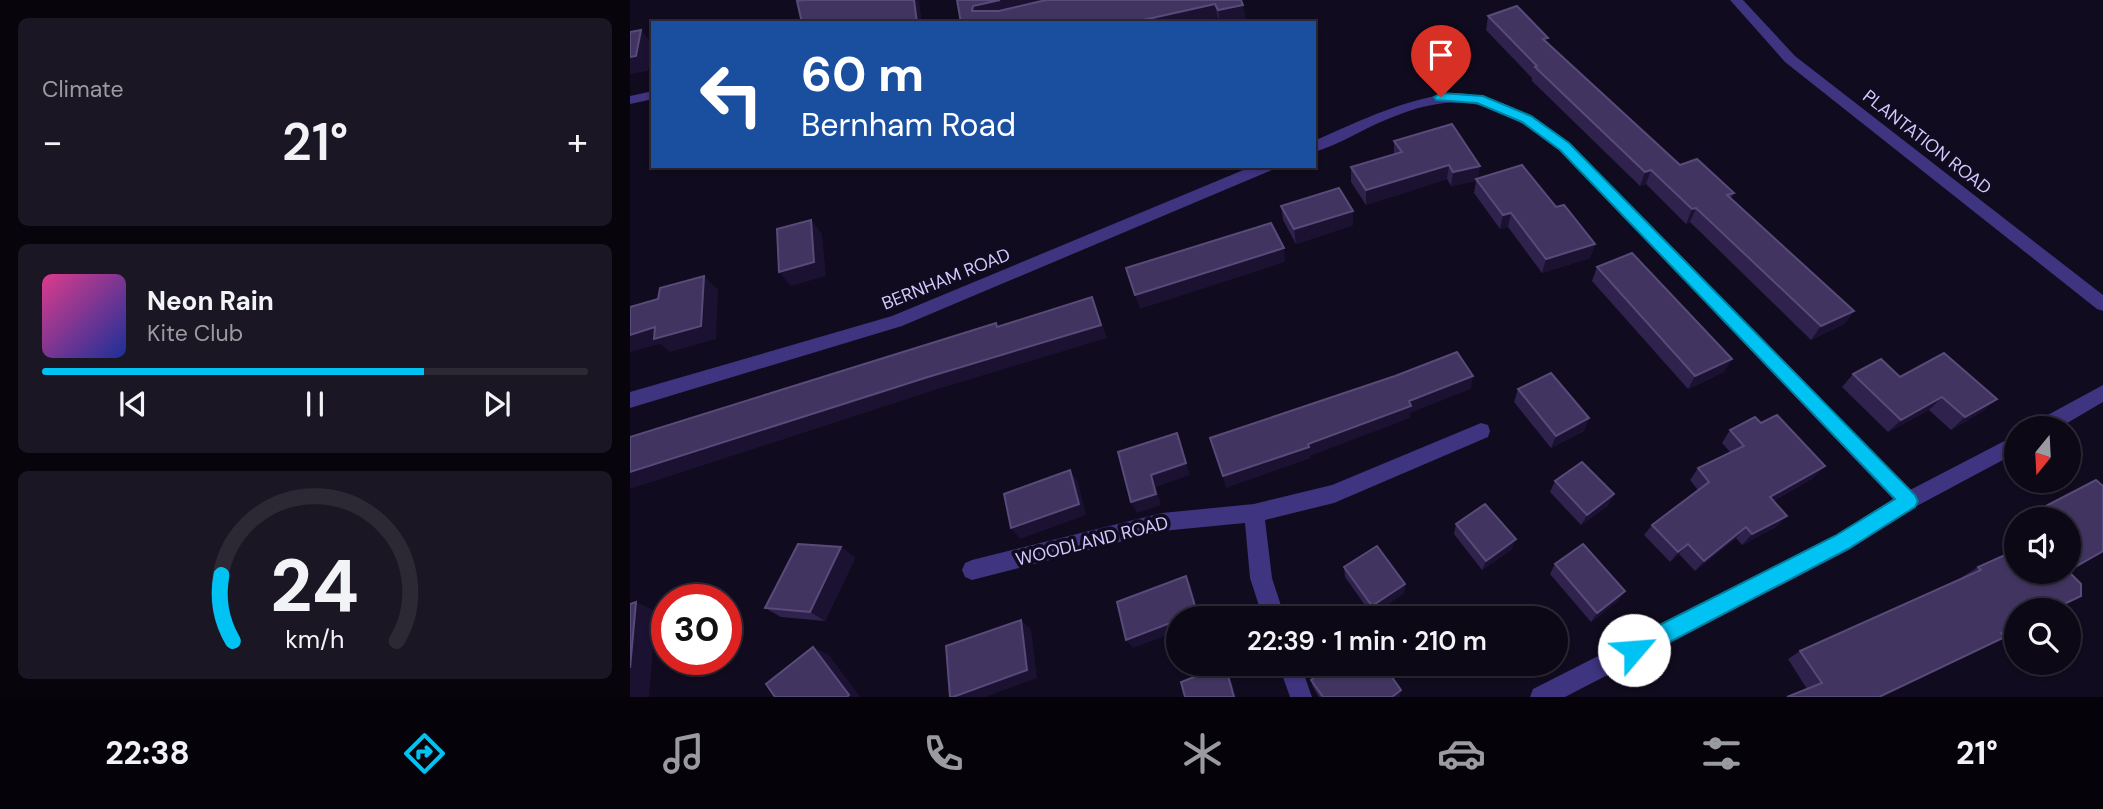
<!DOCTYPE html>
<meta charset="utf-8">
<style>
body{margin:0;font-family:"DM Sans",sans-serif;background:#1a1623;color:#f1f3f6;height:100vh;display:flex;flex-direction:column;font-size:26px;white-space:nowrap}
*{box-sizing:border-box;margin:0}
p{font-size:23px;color:#9a9aa1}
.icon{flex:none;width:38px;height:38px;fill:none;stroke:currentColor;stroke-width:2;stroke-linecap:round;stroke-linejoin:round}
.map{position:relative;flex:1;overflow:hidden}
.panel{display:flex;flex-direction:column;gap:18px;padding:18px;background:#07040c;width:630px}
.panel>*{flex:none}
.top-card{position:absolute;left:21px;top:21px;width:665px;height:147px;border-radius:0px;box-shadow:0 2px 5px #0004,0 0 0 2px #2c2935;background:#1a4fa0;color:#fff;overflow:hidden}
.needle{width:46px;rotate:198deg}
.fabs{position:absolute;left:1374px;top:416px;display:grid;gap:14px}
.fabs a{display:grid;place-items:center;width:77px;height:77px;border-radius:50%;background:#0c0816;box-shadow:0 2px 5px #0004,0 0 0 2px #2c2935;font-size:35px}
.speed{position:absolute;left:21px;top:584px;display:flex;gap:14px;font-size:35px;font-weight:700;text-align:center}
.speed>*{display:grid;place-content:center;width:91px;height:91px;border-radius:50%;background:#0c0816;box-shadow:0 2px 5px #0004,0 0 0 2px #2c2935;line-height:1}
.speed .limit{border:10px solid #d22;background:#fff;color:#111}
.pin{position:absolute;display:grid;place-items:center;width:60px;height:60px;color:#fff;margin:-72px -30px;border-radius:50% 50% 50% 0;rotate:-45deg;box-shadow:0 0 7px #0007}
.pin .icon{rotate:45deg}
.me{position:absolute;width:77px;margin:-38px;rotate:63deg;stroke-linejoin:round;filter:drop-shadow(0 0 5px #0008)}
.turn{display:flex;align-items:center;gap:24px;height:147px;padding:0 35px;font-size:32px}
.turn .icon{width:91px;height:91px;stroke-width:2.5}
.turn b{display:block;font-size:49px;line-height:60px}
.big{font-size:52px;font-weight:600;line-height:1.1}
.panel .tile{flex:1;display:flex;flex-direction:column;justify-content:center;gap:10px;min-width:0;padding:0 24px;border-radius:10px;background:#1a1623}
.panel .dial{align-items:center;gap:0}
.dial svg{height:182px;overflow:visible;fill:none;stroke:#2c2935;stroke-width:7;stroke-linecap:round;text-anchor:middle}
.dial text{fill:#f1f3f6;stroke:none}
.song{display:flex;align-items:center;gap:21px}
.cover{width:84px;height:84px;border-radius:10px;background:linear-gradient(135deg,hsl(330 70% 55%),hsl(230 70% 35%))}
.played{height:7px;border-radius:4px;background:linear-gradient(90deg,#00c3f3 70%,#2c2935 70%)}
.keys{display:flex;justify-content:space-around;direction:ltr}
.heat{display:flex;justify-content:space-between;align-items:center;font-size:38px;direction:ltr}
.trip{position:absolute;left:536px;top:606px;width:402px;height:70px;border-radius:35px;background:#0c0816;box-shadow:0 2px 5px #0004,0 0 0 2px #2c2935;font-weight:600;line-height:70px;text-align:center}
.tabs{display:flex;height:112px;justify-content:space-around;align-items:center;background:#050309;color:#9a9aa1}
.tabs .icon{width:49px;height:49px}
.tabs .selected{color:#00c3f3}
.tabs b{font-size:32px;color:#f1f3f6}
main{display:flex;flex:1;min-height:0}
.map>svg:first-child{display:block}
</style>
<main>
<section class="panel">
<div class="tile"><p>Climate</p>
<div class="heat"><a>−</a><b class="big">21°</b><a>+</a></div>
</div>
<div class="tile">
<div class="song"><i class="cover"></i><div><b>Neon Rain</b><p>Kite Club</p></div></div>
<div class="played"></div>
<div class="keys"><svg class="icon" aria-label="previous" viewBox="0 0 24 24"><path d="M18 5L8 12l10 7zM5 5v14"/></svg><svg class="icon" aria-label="pause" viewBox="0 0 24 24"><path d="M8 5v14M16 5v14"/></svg><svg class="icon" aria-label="next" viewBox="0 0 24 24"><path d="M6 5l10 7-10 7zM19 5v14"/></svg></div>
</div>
<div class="tile dial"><svg viewBox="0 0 100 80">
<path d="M14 69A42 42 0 1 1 86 69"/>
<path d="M14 69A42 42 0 0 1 9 40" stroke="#00c3f3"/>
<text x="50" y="56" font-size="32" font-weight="700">24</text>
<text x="50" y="72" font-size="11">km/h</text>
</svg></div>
</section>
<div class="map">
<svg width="1473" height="697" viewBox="0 0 1473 697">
<rect width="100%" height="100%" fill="#100b1e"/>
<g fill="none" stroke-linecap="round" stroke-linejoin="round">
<g fill="#3e347f" fill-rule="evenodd">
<path d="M1100,0H1113L1165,56L1473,295V311L1467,309L1155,62Z"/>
<path d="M23,91V99L0,104V96Z"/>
<path d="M829,93C872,97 905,117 939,143L1280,490L1386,435V453L1285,507L1219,550L935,697H900L903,689L1205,536L1263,499L929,149C860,97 825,88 744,125C725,134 705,146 684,152V141C732,120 777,97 829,93Z"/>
<path d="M623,166H644L642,170L272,326L0,408V392L262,316Z"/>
<path d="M1473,385V402L1427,429H1401L1403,423Z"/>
<path d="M851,423L858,425L860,431L858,437L704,503L635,520L642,578L655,618H633L620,578L615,523L532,531L342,580L335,577L332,570L335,563L342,560L532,513L624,504L702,485Z"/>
<path d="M648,663H670L682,697H660Z"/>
</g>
</g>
<g fill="#2f224d">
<path d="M327,0L613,5L615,19L597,23H590L588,18Z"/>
<path d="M858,16L917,43L1050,165L1104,193L1101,198L1224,311L1214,324L1181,340L1060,222L1056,224L1016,184L1010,186L902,81V78L856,30Z"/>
<path d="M764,141L848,179L926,207L965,244L960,258L912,273L878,227L870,229L844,193L846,181L821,186L817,179L736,205L721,182V167L764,155Z"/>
<path d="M651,206L723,211V225L666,244L653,220Z"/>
<path d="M967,267L1094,372L1058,389L962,281Z"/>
<path d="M1223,374L1270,377L1353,411L1321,430L1299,410L1258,432L1212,387Z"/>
<path d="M888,389L959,418L954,431L921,448L884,402Z"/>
<path d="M1100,430L1183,478L1143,501L1146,527L1112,545L1106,538L1065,571L1049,554L1040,562L1014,535L1022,525L1068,490L1060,480L1068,468L1101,453L1092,443Z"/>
<path d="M1466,480L1438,520L1394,519L1412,508Z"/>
<path d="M925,481L984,494L977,506L951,525L920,492Z"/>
<path d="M826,524L882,549L852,570L824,534Z"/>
<path d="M211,547L225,558L195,621L151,617L135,608Z"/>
<path d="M925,564L988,601L961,622L920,574Z"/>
<path d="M714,567L775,584L774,593L742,615L715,577Z"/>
<path d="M1348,567L1451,584L1177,689L1158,659L1170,651L1333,578L1332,577Z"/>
<path d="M840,663H871L851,678Z"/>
<path d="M681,680L770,697H689L683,687Z"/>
</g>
<g fill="#1b1232">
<path d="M284,0H289L292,23H287Z"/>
<path d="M370,0H433L349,23L342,11L343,6Z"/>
<path d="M585,4L588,18L566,23H500Z"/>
<path d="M613,5L615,19L597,23H590L588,10Z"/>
<path d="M11,30L23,44L18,71L0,74V57Z"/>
<path d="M819,165L817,179L736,205V190Z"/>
<path d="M850,166L848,180L846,179V181L821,186L823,172Z"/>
<path d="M1021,170L1016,184L1010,186L1015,172Z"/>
<path d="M1066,208L1060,222L1056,224L1062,209Z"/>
<path d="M723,211V225L666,244L664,229Z"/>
<path d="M881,213L878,227L870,229L873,215Z"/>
<path d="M181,220L192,234L196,276L161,286L149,272Z"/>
<path d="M965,244L960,258L912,273L916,259Z"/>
<path d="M654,248L655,262L510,309L505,295Z"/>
<path d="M74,276L88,290L86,339L40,352L30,344L0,352V335Z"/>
<path d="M462,297L477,338L308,389L0,489V472Z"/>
<path d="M1224,311L1214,324L1181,340L1191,326Z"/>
<path d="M1102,359L1094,372L1058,389L1065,376Z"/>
<path d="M843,376L841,389L780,413V418L680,456L681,458L596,488L593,476L678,444L779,401Z"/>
<path d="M1312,397L1299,410L1258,432L1271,420Z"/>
<path d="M1367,399L1353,411L1321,430L1335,417Z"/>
<path d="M959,418L954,431L921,448L926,436Z"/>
<path d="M547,433L560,475L526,487L531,505L507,513L501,502L521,475Z"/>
<path d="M1195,466L1183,478L1130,508L1140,497Z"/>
<path d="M440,470L448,482L456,515L390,539L381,528Z"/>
<path d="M984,494L977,506L951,525L957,515Z"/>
<path d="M1157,516L1146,527L1112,545L1122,534Z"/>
<path d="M1116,527L1106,538L1065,571L1074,561Z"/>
<path d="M886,539L882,549L852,570L856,561Z"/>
<path d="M1058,544L1049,554L1040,562L1048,552Z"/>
<path d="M211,547L225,558L195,621L180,612Z"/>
<path d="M556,576L561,586L570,618H554Z"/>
<path d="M775,584L774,593L742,615V606Z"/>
<path d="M995,591L988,601L961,622L967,613Z"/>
<path d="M6,602L26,611L19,697H0V668Z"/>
<path d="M391,620L401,629L407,678L355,697H323Z"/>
<path d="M548,620V631L503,648L496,640Z"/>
<path d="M183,647L199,655L230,697H217Z"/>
<path d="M864,663H871L851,678L854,671Z"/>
<path d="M595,665L599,673L606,697H604Z"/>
<path d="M771,690L770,697H762Z"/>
</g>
<g fill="#413460" stroke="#584b79" stroke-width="2">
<path d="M174,0H284L287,23H172L167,1Z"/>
<path d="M327,0H370L343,6L342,11H369L416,0H611L613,5L588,10L585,4L500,23H331Z"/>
<path d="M887,6L918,38L913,39L1050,165L1067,159L1104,193L1097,195L1224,311L1191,326L1066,208L1062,209L1021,170L1015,172L905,67L907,66L858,16Z"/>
<path d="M11,30L6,56L0,57V32Z"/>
<path d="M822,124L850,166L823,172L819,165L736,190L721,167L772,152L764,141Z"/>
<path d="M892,165L926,207L934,205L965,244L916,259L881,213L873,215L846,179Z"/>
<path d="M709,188L723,211L664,229L651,206Z"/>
<path d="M181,220L184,262L149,272L147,229Z"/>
<path d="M641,223L654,248L505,295L496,268Z"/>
<path d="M1002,253L1102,359L1065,376L967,267Z"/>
<path d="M74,276L71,326L24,339L25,327L0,335V307L28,299L30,288Z"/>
<path d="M462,297L471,325L298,377L0,472V437L260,356L366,323L367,327Z"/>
<path d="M827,352L843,376L779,401L781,406L678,444L679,447L593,476L580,438L765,376Z"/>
<path d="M1314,353L1367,399L1335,417L1312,397L1271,420L1223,374L1251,359L1270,377Z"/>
<path d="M921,373L959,418L926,436L888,389Z"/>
<path d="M1147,415L1195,466L1140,497L1157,516L1122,534L1116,527L1074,561L1058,544L1048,552L1022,525L1079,482L1068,468L1114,446L1100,430L1125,417L1131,423Z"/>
<path d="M547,433L556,463L521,475L526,494L501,502L488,452Z"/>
<path d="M952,462L984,494L957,515L925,481Z"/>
<path d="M440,470L449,504L381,528L374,494Z"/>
<path d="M1466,480L1473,486V551L1438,571V520H1423L1412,508Z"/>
<path d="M855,504L886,539L856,561L826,524Z"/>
<path d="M168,544L211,547L180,612L135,608Z"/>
<path d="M953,544L995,591L967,613L925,564Z"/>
<path d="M747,546L775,584L742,606L714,567Z"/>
<path d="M1386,550V572H1438V571L1451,584V596L1419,611H1386V626L1371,633L1375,637L1249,697H1157L1192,683L1170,651L1351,570L1348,567Z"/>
<path d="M556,576L567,613L554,618H548V620L496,640L487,602Z"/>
<path d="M6,602L0,668V604Z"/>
<path d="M852,606L861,618H836Z"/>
<path d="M391,620L397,670L323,697H320L316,646Z"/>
<path d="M183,647L219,695L217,697H145L136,684Z"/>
<path d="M703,663H752L771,690L762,697H693L681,680Z"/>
<path d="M849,663H864L854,671Z"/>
<path d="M595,665L604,697H555L551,682Z"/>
</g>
<path fill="#00c3f3" stroke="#007f9e" stroke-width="2" d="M811,93L853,96L901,116L939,143L1285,495L1288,501L1285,507L1218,549L1011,657L1004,660L996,657L994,650L996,642L1205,536L1265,499L930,150L892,122L847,103L806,100L804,97Z"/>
<g text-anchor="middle" stroke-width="7" stroke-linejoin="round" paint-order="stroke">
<g font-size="18" fill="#d4c8ff" stroke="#100b1e">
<text transform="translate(1297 142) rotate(38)" y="6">PLANTATION ROAD</text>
<text transform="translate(316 279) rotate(-22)" y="6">BERNHAM ROAD</text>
<text transform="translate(462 541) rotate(-14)" y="6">WOODLAND ROAD</text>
</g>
</g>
</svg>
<div class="fabs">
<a><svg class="needle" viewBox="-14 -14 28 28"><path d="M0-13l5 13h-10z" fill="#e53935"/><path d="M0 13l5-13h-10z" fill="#9a9aa1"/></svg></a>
<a><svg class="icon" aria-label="sound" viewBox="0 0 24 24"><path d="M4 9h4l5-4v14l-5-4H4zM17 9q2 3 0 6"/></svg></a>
<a><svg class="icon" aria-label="search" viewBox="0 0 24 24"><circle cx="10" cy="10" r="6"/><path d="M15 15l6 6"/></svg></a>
</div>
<div class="speed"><div class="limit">30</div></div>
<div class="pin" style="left:811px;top:97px;background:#d93025"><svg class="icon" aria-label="arrive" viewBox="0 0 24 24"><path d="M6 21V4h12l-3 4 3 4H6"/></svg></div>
<svg class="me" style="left:1004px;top:650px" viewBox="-20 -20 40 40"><circle r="19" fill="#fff"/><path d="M0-13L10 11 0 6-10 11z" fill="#00c3f3"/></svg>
<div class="trip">22:39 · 1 min · 210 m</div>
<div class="top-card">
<div class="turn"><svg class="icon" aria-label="left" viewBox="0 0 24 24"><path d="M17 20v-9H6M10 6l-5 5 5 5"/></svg><div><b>60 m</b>Bernham Road</div></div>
</div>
</div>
</main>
<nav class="tabs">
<b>22:38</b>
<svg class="icon selected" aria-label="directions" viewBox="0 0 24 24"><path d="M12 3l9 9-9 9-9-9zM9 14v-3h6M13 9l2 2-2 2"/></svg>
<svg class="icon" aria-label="music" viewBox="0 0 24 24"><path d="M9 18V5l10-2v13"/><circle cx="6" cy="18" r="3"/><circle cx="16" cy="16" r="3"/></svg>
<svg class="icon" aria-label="phone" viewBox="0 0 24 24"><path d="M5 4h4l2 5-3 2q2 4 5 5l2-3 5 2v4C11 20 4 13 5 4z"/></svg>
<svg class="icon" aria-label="climate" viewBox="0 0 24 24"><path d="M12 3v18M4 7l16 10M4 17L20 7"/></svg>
<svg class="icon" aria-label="car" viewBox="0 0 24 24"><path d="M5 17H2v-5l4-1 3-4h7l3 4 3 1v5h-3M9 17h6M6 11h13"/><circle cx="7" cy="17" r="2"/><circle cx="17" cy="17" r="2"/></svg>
<svg class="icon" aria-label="filters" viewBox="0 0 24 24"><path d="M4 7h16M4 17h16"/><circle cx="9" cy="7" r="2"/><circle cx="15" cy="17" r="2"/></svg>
<b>21°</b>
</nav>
